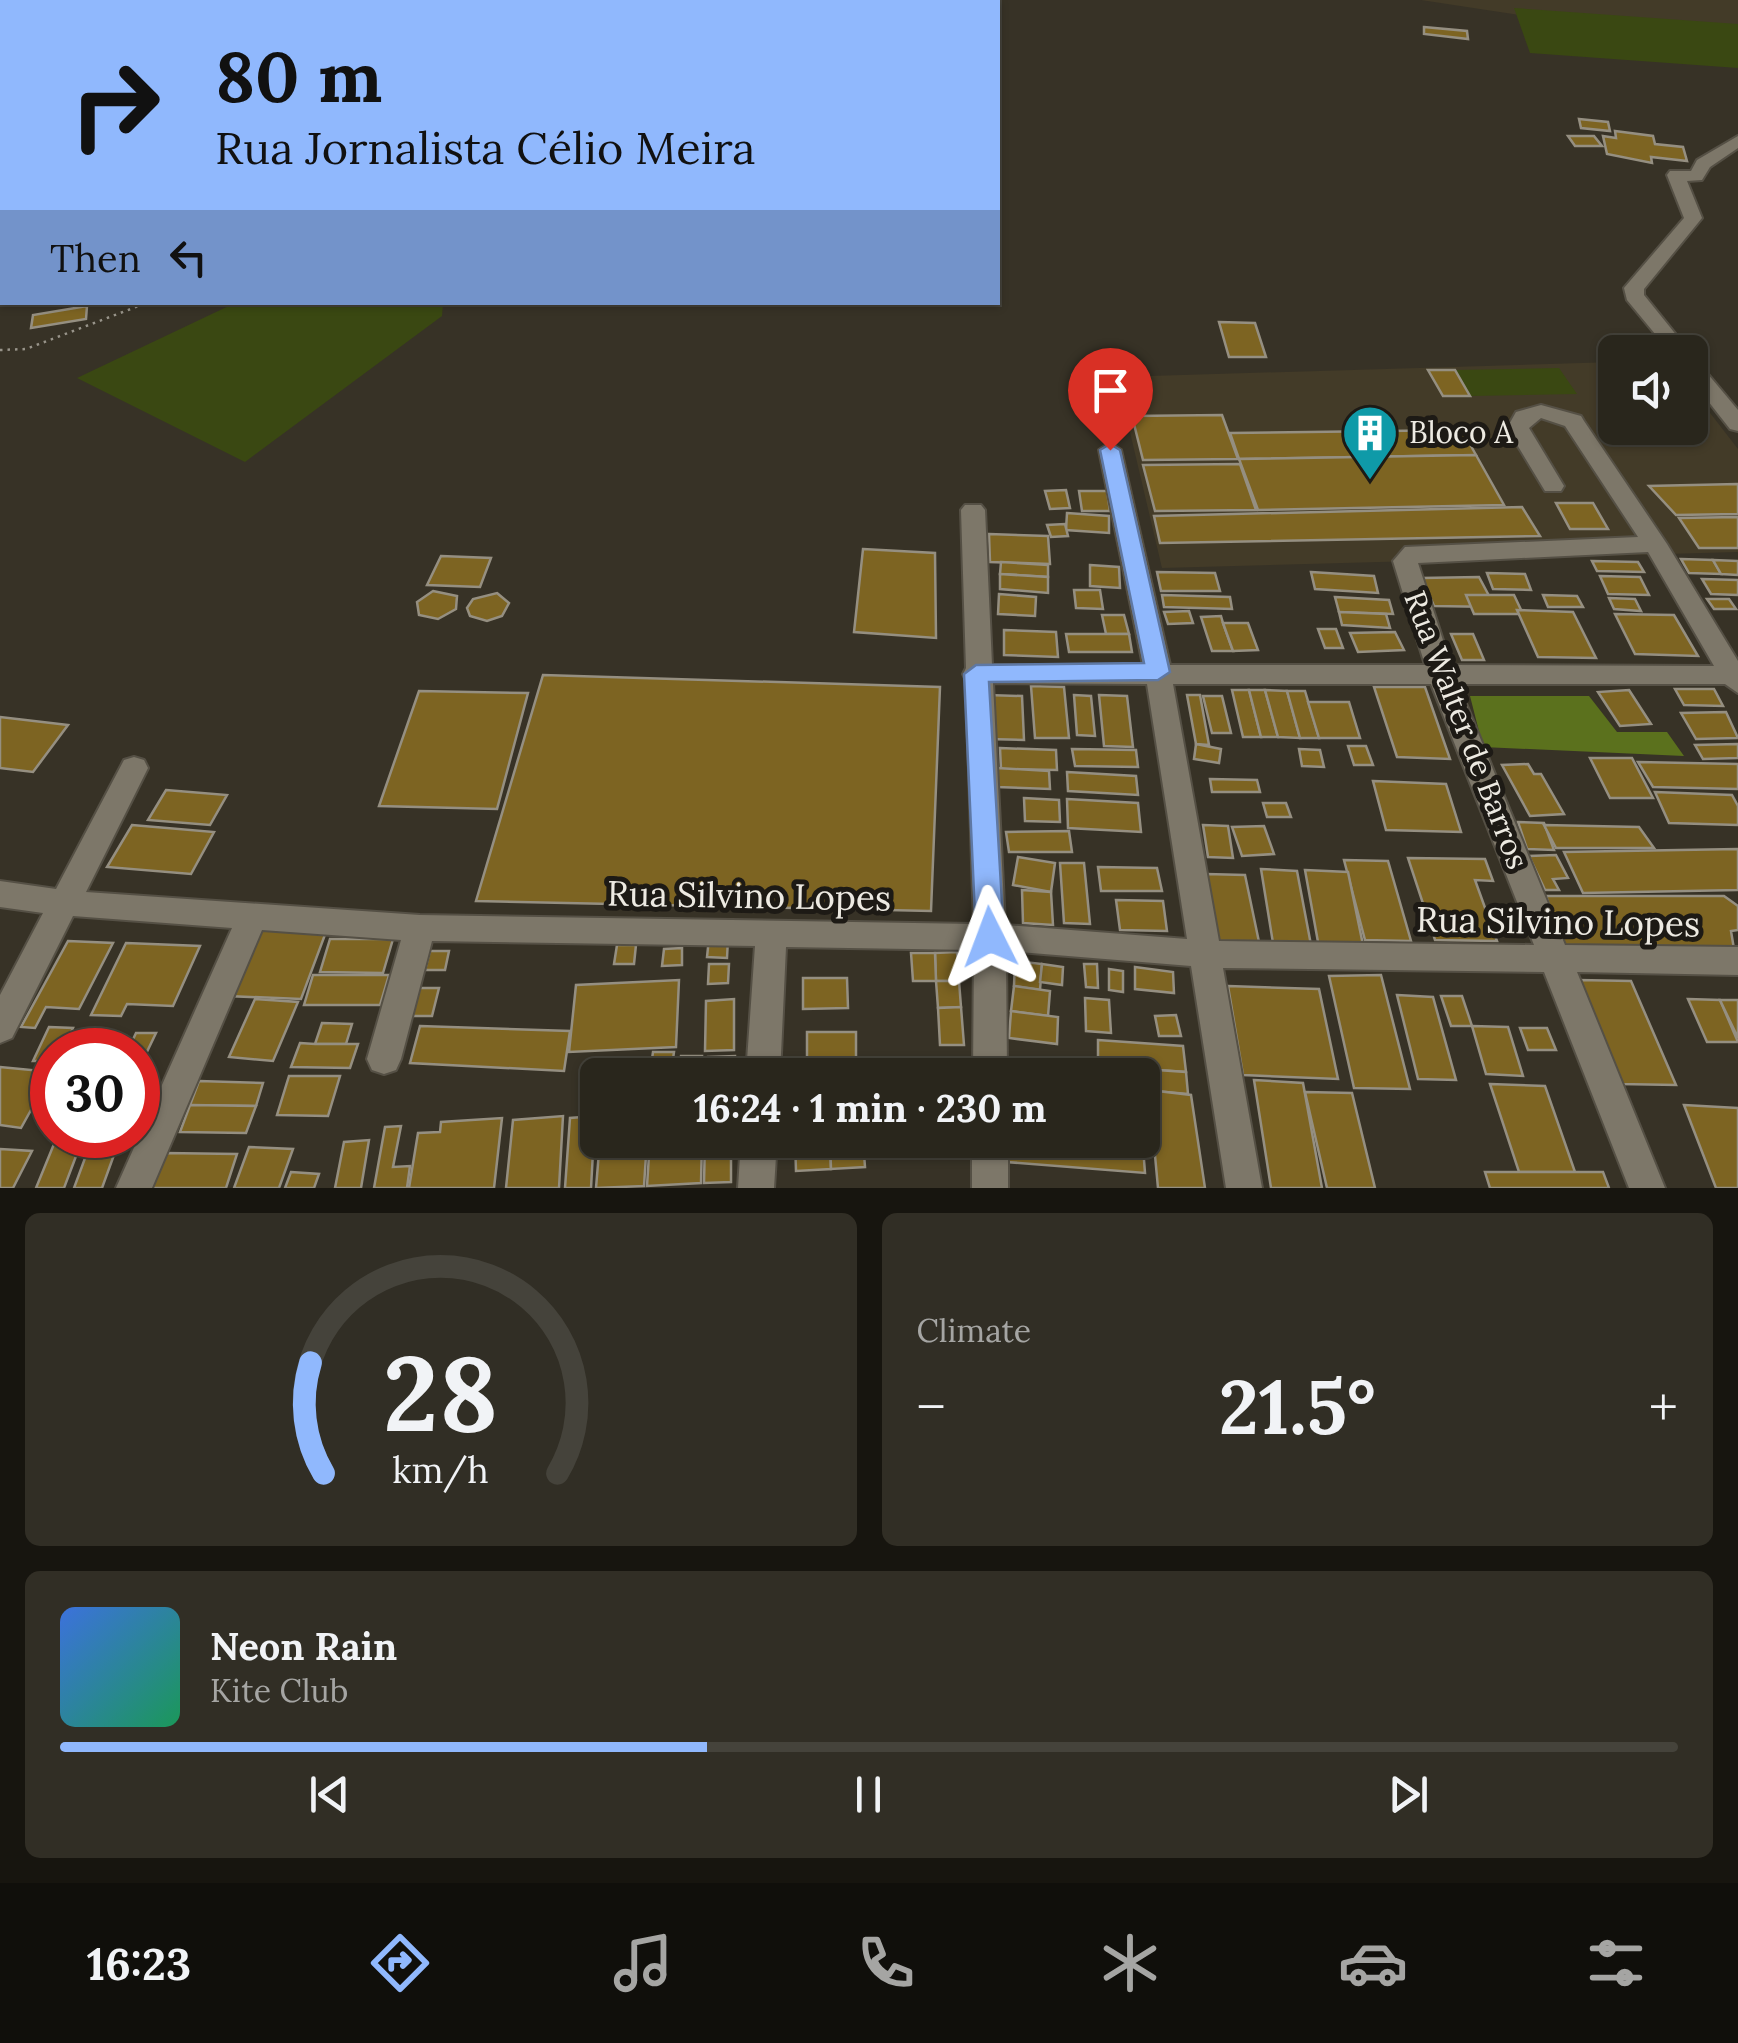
<!DOCTYPE html>
<meta charset="utf-8">
<style>
body{margin:0;font-family:Lora,serif;background:#312e25;color:#f1f3f6;height:100vh;display:flex;flex-direction:column;font-size:38px;white-space:nowrap}
*{box-sizing:border-box;margin:0}
p{font-size:32px;color:#a5a5a3}
.icon{flex:none;width:55px;height:55px;fill:none;stroke:currentColor;stroke-width:2;stroke-linecap:round;stroke-linejoin:round}
.map{position:relative;height:1188px;overflow:hidden}
.panel{display:flex;flex-direction:column;gap:25px;padding:25px;background:#17150f;flex:1}
.panel>*{flex:none}
.guide{position:absolute;left:0px;top:0px;width:1000px;height:305px;box-shadow:0 2px 8px #0004,0 0 0 2px #45433b;background:#90b8fd;color:#111;overflow:hidden}
.fabs{position:absolute;left:1598px;top:335px;display:grid;gap:20px}
.fabs a{display:grid;place-items:center;width:110px;height:110px;border-radius:15px;background:#29261c;box-shadow:0 2px 8px #0004,0 0 0 2px #45433b;font-size:50px}
.speed{position:absolute;left:30px;top:1028px;display:flex;gap:20px;font-size:50px;font-weight:700;text-align:center}
.speed>*{display:grid;place-content:center;width:130px;height:130px;border-radius:50%;background:#29261c;box-shadow:0 2px 8px #0004,0 0 0 2px #45433b;line-height:1}
.speed .limit{border:15px solid #d22;background:#fff;color:#111}
.pin{position:absolute;display:grid;place-items:center;width:85px;height:85px;color:#fff;margin:-102px -42px;border-radius:50% 50% 50% 0;rotate:-45deg;box-shadow:0 0 10px #0007}
.pin .icon{rotate:45deg}
.me{position:absolute;width:110px;margin:-55px;rotate:357deg;stroke-linejoin:round;filter:drop-shadow(0 0 8px #0008)}
.turn{display:flex;align-items:center;gap:35px;height:210px;padding:0 50px;font-size:45px}
.turn .icon{width:130px;height:130px;stroke-width:2.5}
.turn b{display:block;font-size:70px;line-height:85px}
.then{display:flex;align-items:center;height:95px;padding:0 50px;background:#0003;gap:20px;font-size:38px}
.big{font-size:75px;font-weight:800;line-height:1.1}
.panel .tile{flex:1;display:flex;flex-direction:column;justify-content:center;gap:15px;min-width:0;padding:0 35px;border-radius:15px;background:#312e25}
.panel .dial{align-items:center;gap:0}
.dial svg{height:260px;overflow:visible;fill:none;stroke:#45433b;stroke-width:7;stroke-linecap:round;text-anchor:middle}
.dial text{fill:#f1f3f6;stroke:none}
.song{display:flex;align-items:center;gap:30px}
.cover{width:120px;height:120px;border-radius:15px;background:linear-gradient(135deg,hsl(220 70% 55%),hsl(150 70% 35%))}
.played{height:10px;border-radius:5px;background:linear-gradient(90deg,#90b8fd 40%,#45433b 40%)}
.keys{display:flex;justify-content:space-around;direction:ltr}
.heat{display:flex;justify-content:space-between;align-items:center;font-size:55px;direction:ltr}
.panel .tiles{flex:1;display:grid;gap:25px;grid-template-columns:1fr 1fr}
.tile:last-child{grid-column:span 2}
.trip{position:absolute;left:580px;top:1058px;width:580px;height:100px;border-radius:15px;background:#29261c;box-shadow:0 2px 8px #0004,0 0 0 2px #45433b;font-weight:800;line-height:100px;text-align:center}
.menu{display:flex;height:160px;justify-content:space-around;align-items:center;background:#100f0b;color:#a5a5a3}
.menu .icon{width:70px;height:70px}
.menu .on{color:#90b8fd}
.menu b{font-size:45px;color:#f1f3f6}
.map>svg:first-child{display:block}
</style>
<div class="map">
<svg width="1738" height="1188" viewBox="0 0 1738 1188">
<rect width="100%" height="100%" fill="#373226"/>
<g fill="#433b28">
<path d="M1421,0H1738V48Z"/>
<path d="M1615,362V428H1690V387L1738,449V552L1162,568L1117,377Z"/>
</g>
<g fill="#3a4812">
<path d="M1514,8L1738,24V68L1530,53Z"/>
<path d="M235,303V302L443,303L442,316L245,462L77,378Z"/>
<path d="M1559,368L1577,394L1470,396L1455,370Z"/>
</g>
<path fill="#5b711d" d="M1470,696H1589L1617,732H1667L1684,756L1483,747Z"/>
<g fill="#7d6422" stroke="#958f81" stroke-width="2.5">
<path d="M1424,27L1467,31L1468,39L1424,34Z"/>
<path d="M1579,119L1608,122L1610,131L1581,128Z"/>
<path d="M1615,131L1653,136L1655,144L1683,147L1687,161L1651,157L1652,163L1607,154L1603,136L1616,138Z"/>
<path d="M1568,136H1594L1602,146H1575Z"/>
<path d="M87,306L86,319L31,328L33,315Z"/>
<path d="M1219,322L1255,323L1266,357H1229Z"/>
<path d="M1428,370H1455L1470,396H1443Z"/>
<path d="M1222,415L1238,459L1143,460L1132,416Z"/>
<path d="M1462,430L1476,455L1239,459L1230,433Z"/>
<path d="M1476,455L1504,505L1258,510L1239,459Z"/>
<path d="M1240,464L1256,510L1155,511L1143,465Z"/>
<path d="M1738,484V514L1676,515L1649,486Z"/>
<path d="M1066,490L1070,508L1050,509L1045,491Z"/>
<path d="M1079,491H1107L1110,511H1082Z"/>
<path d="M1556,503H1593L1608,529H1570Z"/>
<path d="M1522,507L1540,536L1160,543L1154,516Z"/>
<path d="M1067,513L1109,516V533L1066,530Z"/>
<path d="M1738,517V548H1699L1679,518Z"/>
<path d="M1065,524L1068,536L1051,537L1047,525Z"/>
<path d="M989,534L1048,536L1050,564L990,562Z"/>
<path d="M863,549L935,553L936,638L854,632Z"/>
<path d="M441,556L491,558L480,587L427,585Z"/>
<path d="M1681,559L1713,560L1721,574L1689,573Z"/>
<path d="M1713,560L1738,561V575L1721,574Z"/>
<path d="M1592,561L1638,562L1644,572L1597,571Z"/>
<path d="M1001,562L1048,565V577L1000,574Z"/>
<path d="M1090,565L1119,567L1120,588L1090,586Z"/>
<path d="M1157,572L1215,573L1220,591H1161Z"/>
<path d="M1311,572L1374,576L1378,593L1315,589Z"/>
<path d="M1487,573L1525,574L1531,590L1493,589Z"/>
<path d="M1000,574L1048,577V593L1000,589Z"/>
<path d="M1600,576L1640,577L1649,595L1608,594Z"/>
<path d="M1479,577L1495,607L1434,606L1422,578Z"/>
<path d="M1702,579L1738,580V595L1711,594Z"/>
<path d="M1074,590H1100L1103,609L1076,608Z"/>
<path d="M433,591L457,596L456,609L438,619L419,615L417,602Z"/>
<path d="M497,593L509,603L502,616L487,621L470,616L467,608L473,599Z"/>
<path d="M999,594L1036,597L1035,616L998,614Z"/>
<path d="M1162,595L1230,597L1232,609L1164,607Z"/>
<path d="M1466,595H1514L1523,614H1474Z"/>
<path d="M1543,595L1577,596L1583,607H1548Z"/>
<path d="M1335,597L1389,600L1393,614L1339,612Z"/>
<path d="M1609,598L1635,599L1641,611L1614,609Z"/>
<path d="M1707,599H1729L1736,609H1714Z"/>
<path d="M1517,610L1573,612L1596,658L1538,657Z"/>
<path d="M1189,611L1193,623L1168,624L1164,612Z"/>
<path d="M1339,612L1386,614L1390,628L1342,625Z"/>
<path d="M1615,614L1674,615L1698,656L1635,654Z"/>
<path d="M1102,615H1124L1129,634H1106Z"/>
<path d="M1221,616L1223,623L1233,651H1212L1201,617Z"/>
<path d="M1223,623H1248L1258,650L1233,651Z"/>
<path d="M1318,629H1336L1343,648H1325Z"/>
<path d="M1004,630L1056,632L1058,657L1004,655Z"/>
<path d="M1395,632L1404,650L1358,652L1350,633Z"/>
<path d="M1066,634H1129L1132,652H1069Z"/>
<path d="M1451,634H1473L1484,660H1462Z"/>
<path d="M543,675L940,687L931,911L476,901Z"/>
<path d="M1031,686L1064,687L1069,738H1035Z"/>
<path d="M1374,687H1425L1450,759L1397,757Z"/>
<path d="M1675,689H1714L1723,706L1684,705Z"/>
<path d="M1232,690H1249L1261,737H1243Z"/>
<path d="M1249,690H1265L1278,737H1261Z"/>
<path d="M1265,690L1287,691L1300,738L1278,737Z"/>
<path d="M1629,690L1651,724L1620,726L1598,692Z"/>
<path d="M419,691L528,693L497,809L379,806Z"/>
<path d="M1287,691H1305L1319,738H1300Z"/>
<path d="M987,695L1022,696L1024,740L988,739Z"/>
<path d="M1074,695L1091,696L1095,736L1077,735Z"/>
<path d="M1099,695L1127,696L1133,747L1104,746Z"/>
<path d="M1187,695H1200L1209,745L1196,744Z"/>
<path d="M1203,696H1222L1231,733H1212Z"/>
<path d="M1308,702H1349L1360,738H1319Z"/>
<path d="M1726,712L1738,738L1696,739L1681,713Z"/>
<path d="M0,717L68,725L33,772L0,768Z"/>
<path d="M1196,744L1221,749L1219,763L1194,759Z"/>
<path d="M1738,744V758L1703,759L1695,745Z"/>
<path d="M1348,746H1366L1373,765H1354Z"/>
<path d="M1000,748L1056,750L1057,770L1001,769Z"/>
<path d="M1072,749L1136,750L1138,767L1075,766Z"/>
<path d="M1299,749L1320,750L1324,767L1302,766Z"/>
<path d="M1590,758H1632L1653,798H1610Z"/>
<path d="M1638,762L1738,764V789L1653,787Z"/>
<path d="M1528,764L1534,774H1541L1564,814L1530,816L1502,765Z"/>
<path d="M997,768L1049,771L1050,789L997,787Z"/>
<path d="M1067,772L1136,776L1138,795L1068,791Z"/>
<path d="M1210,779L1257,780L1260,792H1212Z"/>
<path d="M1373,781L1446,784L1461,832L1386,830Z"/>
<path d="M166,790L227,795L210,825L148,820Z"/>
<path d="M1655,792L1732,795L1738,806V825L1669,823Z"/>
<path d="M1024,798L1059,800L1060,822L1025,821Z"/>
<path d="M1067,799L1138,803L1141,832L1068,828Z"/>
<path d="M1263,803H1286L1291,817H1267Z"/>
<path d="M1518,822L1544,823L1554,850L1527,849Z"/>
<path d="M132,825L214,832L191,874L107,867Z"/>
<path d="M1203,825L1228,826L1233,858L1208,857Z"/>
<path d="M1544,825L1639,827L1654,848H1556Z"/>
<path d="M1264,826L1274,854L1242,856L1232,827Z"/>
<path d="M1069,831L1072,852H1009L1006,832Z"/>
<path d="M1738,849V890L1583,893L1564,852Z"/>
<path d="M1556,855L1568,878L1553,879L1559,890H1545L1529,856Z"/>
<path d="M1018,857L1055,863L1051,892L1013,885Z"/>
<path d="M1408,858L1485,859L1493,881L1475,880L1497,941L1435,940Z"/>
<path d="M1344,860L1388,861L1411,941L1365,940Z"/>
<path d="M1060,863H1084L1090,924L1064,923Z"/>
<path d="M1098,867L1157,868L1162,891H1101Z"/>
<path d="M1261,869L1297,871L1311,945L1273,943Z"/>
<path d="M1305,870L1348,872L1363,945L1318,942Z"/>
<path d="M1206,874L1245,875L1259,942L1218,941Z"/>
<path d="M1022,890L1051,892L1053,925L1023,923Z"/>
<path d="M1546,896H1724L1738,906V930L1731,931L1734,949L1563,947Z"/>
<path d="M1116,900L1163,901L1167,931L1120,930Z"/>
<path d="M255,930L326,932L301,999L227,996Z"/>
<path d="M709,938L728,939L727,958L707,957Z"/>
<path d="M330,939H393L383,973L320,972Z"/>
<path d="M68,941L113,943L79,1009L46,1007L35,1028L21,1027Z"/>
<path d="M126,943L200,946L173,1006L127,1004L121,1016L91,1015Z"/>
<path d="M617,945H636L634,964H614Z"/>
<path d="M682,948V965L662,966L664,949Z"/>
<path d="M430,951H449L445,970H425Z"/>
<path d="M957,952L959,981H936L935,953Z"/>
<path d="M911,953H935L936,981H913Z"/>
<path d="M1015,961L1042,964L1040,990L1014,986Z"/>
<path d="M709,964H729L728,983L708,984Z"/>
<path d="M1042,964L1063,967L1062,985L1040,982Z"/>
<path d="M1084,964H1097L1098,988L1086,987Z"/>
<path d="M1135,967L1173,972L1174,993L1135,989Z"/>
<path d="M1109,969L1123,971V992L1109,990Z"/>
<path d="M313,975H389L380,1005H304Z"/>
<path d="M1381,975L1410,1089L1354,1088L1329,976Z"/>
<path d="M803,978H847L848,1008L803,1009Z"/>
<path d="M679,980L676,1047L569,1052L576,985Z"/>
<path d="M1578,980L1631,981L1676,1085L1619,1084Z"/>
<path d="M936,981H959L961,1007L938,1008Z"/>
<path d="M1014,986L1050,991L1048,1016L1011,1011Z"/>
<path d="M1228,986L1319,989L1338,1079L1243,1075Z"/>
<path d="M418,988H439L432,1016H411Z"/>
<path d="M1397,995L1433,997L1456,1080L1418,1079Z"/>
<path d="M1441,996H1462L1472,1026H1451Z"/>
<path d="M1085,998L1109,1000L1111,1033L1086,1031Z"/>
<path d="M255,999L298,1002L273,1061L229,1057Z"/>
<path d="M734,999V1050L705,1051L706,1001Z"/>
<path d="M1688,999L1720,1000L1738,1042H1707Z"/>
<path d="M1720,1000H1738V1038Z"/>
<path d="M961,1007L964,1045H940L938,1008Z"/>
<path d="M1011,1011L1058,1017L1057,1044L1009,1038Z"/>
<path d="M1176,1015L1181,1036H1159L1155,1016Z"/>
<path d="M322,1023L352,1024L346,1044H315Z"/>
<path d="M420,1026L570,1031L564,1071L410,1063Z"/>
<path d="M1472,1026L1508,1027L1523,1076L1486,1074Z"/>
<path d="M49,1027L73,1028L63,1050H52V1061H33Z"/>
<path d="M1520,1028H1547L1556,1050H1528Z"/>
<path d="M807,1032H856V1059L807,1060Z"/>
<path d="M136,1033H156L143,1060H138V1050H128Z"/>
<path d="M1098,1040L1183,1046L1186,1072L1098,1066Z"/>
<path d="M300,1043L315,1044H358L350,1068L291,1067Z"/>
<path d="M653,1052H674L671,1073H650Z"/>
<path d="M681,1056H702L700,1075H679Z"/>
<path d="M735,1056V1075H707L708,1057Z"/>
<path d="M1098,1066L1186,1072L1188,1094L1142,1090V1075H1098Z"/>
<path d="M0,1067L52,1072L21,1128L0,1125Z"/>
<path d="M289,1076H340L328,1116L277,1115Z"/>
<path d="M1254,1080L1303,1083L1322,1188H1271Z"/>
<path d="M199,1081L263,1083L256,1106L190,1105Z"/>
<path d="M1490,1084L1545,1086L1575,1172H1519Z"/>
<path d="M1149,1090L1191,1095L1205,1188H1158Z"/>
<path d="M1305,1092L1352,1093L1375,1188H1327Z"/>
<path d="M190,1105L256,1106L246,1133L180,1132Z"/>
<path d="M1684,1105L1738,1108V1188H1716Z"/>
<path d="M563,1116L559,1188H506L513,1120Z"/>
<path d="M595,1116L591,1188H565L570,1118Z"/>
<path d="M502,1118L494,1188H409L418,1133L440,1132L441,1122Z"/>
<path d="M401,1126L393,1167L410,1166L407,1188H374L385,1127Z"/>
<path d="M1142,1134L1145,1173L1007,1162V1140H1142Z"/>
<path d="M369,1140L361,1188H335L344,1142Z"/>
<path d="M600,1140H647L644,1186L596,1188Z"/>
<path d="M650,1140H702L701,1183L647,1186Z"/>
<path d="M705,1140H731V1182L704,1183Z"/>
<path d="M795,1140H830L831,1169L796,1171Z"/>
<path d="M830,1140H863L865,1167L831,1169Z"/>
<path d="M926,1140H958L959,1151L927,1153Z"/>
<path d="M119,1141L102,1188H74L91,1142Z"/>
<path d="M81,1143L64,1188H36L54,1144Z"/>
<path d="M249,1147L293,1149L279,1188H234Z"/>
<path d="M0,1149L32,1151L13,1188H0Z"/>
<path d="M164,1153L237,1154L226,1188H151Z"/>
<path d="M291,1172L319,1174L314,1188H285Z"/>
<path d="M1485,1172H1603L1609,1188H1490Z"/>
</g>
<g fill="none" stroke-linecap="round" stroke-linejoin="round">
<g stroke="#555045" stroke-width="4">
<g id="minor">
<path d="M7,0H22L23,2H9Z"/>
<path d="M108,0H124L125,2H110Z"/>
<path d="M0,110L2,111V122L0,121Z"/>
<path d="M1738,136V148L1710,167L1702,180L1687,181L1702,218L1644,289V295L1690,352H1670L1627,300L1624,288L1684,218L1667,175L1670,171H1691L1697,160Z"/>
<path d="M2,143V154L0,155V144Z"/>
<path d="M1690,359L1697,361L1738,410V431L1730,429L1690,378Z"/>
<path d="M1541,405L1581,416L1584,421L1667,544L1738,661V693L1725,684H1458L1565,945L1738,947V975L1577,972L1665,1188H1629L1544,972L1223,968L1262,1188H1226L1191,966L1006,951L1007,1075H973L974,950L786,947L780,1075H746L755,946L432,941L401,1059L396,1070L384,1074L372,1070L367,1059L401,940L262,930L152,1188H116L232,928L73,916L12,1038L0,1043V995L43,913L0,907V881L56,889L124,760L134,757L144,760L148,768L86,892L420,915L974,924L966,680L963,674L966,668L961,510L965,505H981L985,510L992,665H1143L1099,450L1110,443L1121,450L1170,665H1425L1393,561L1405,547L1638,537L1565,426L1541,418L1529,428L1564,486L1561,491H1545L1507,428L1516,412ZM1648,552L1714,666L1451,665L1418,563ZM993,683L1147,684L1187,939L1005,925ZM1173,684H1431L1534,945L1219,941Z"/>
<path d="M741,1140H777L774,1188H738Z"/>
<rect x="972" y="1140" width="36" height="48"/>
</g>
</g>
<path stroke="#98948a" stroke-width="2.5" stroke-dasharray="2.5 5" stroke-linecap="butt" d="M0,350L26,349L149,302"/>
<use href="#minor" fill="#7d7769" fill-rule="evenodd"/>
</g>
<path fill="#90b8fd" stroke="#5e78a4" stroke-width="2.5" d="M1110,444L1120,450L1170,672L1158,680L989,682L1004,937L1000,946L990,949L980,946L976,937L964,674L976,665L1144,663L1100,450Z"/>
<defs>
<g id="building-pin" transform="scale(2.875)"><path d="M0 17L-7.5 6A9.5 9.5 0 1 1 7.5 6Z" fill="#0f9aa8" stroke="#1d1a15"/><path d="M-4-6H4V6H1V3H-1V6H-4ZM-2.5-4.3h1.7v1.8h-1.7ZM.8-4.3h1.7v1.8H.8ZM-2.5-1h1.7V.8h-1.7ZM.8-1h1.7V.8H.8Z" fill="#fff"/></g>
</defs>
<g fill-rule="evenodd">
<use href="#building-pin" x="1370" y="433"/>
</g>
<g text-anchor="middle" stroke-width="10" stroke-linejoin="round" paint-order="stroke">
<g font-size="30" fill="#edeae2" stroke="#1d1a15" text-anchor="start">
<text x="1409" y="443">Bloco A</text>
</g>
<g font-size="30" fill="#edeae2" stroke="#1d1a15">
<text transform="translate(1466 730) rotate(69)" y="10">Rua Walter de Barros</text>
</g>
<g font-size="35" fill="#edeae2" stroke="#1d1a15">
<text transform="translate(749 896) rotate(1)" y="12">Rua Silvino Lopes</text>
<text transform="translate(1558 922) rotate(1)" y="12">Rua Silvino Lopes</text>
</g>
</g>
</svg>
<div class="fabs">
<a><svg class="icon" aria-label="sound" viewBox="0 0 24 24"><path d="M4 9h4l5-4v14l-5-4H4zM17 9q2 3 0 6"/></svg></a>
</div>
<div class="speed"><div class="limit">30</div></div>
<div class="pin" style="left:1110px;top:450px;background:#d93025"><svg class="icon" aria-label="arrive" viewBox="0 0 24 24"><path d="M6 21V4h12l-3 4 3 4H6"/></svg></div>
<svg class="me" style="left:990px;top:937px" viewBox="-20 -20 40 40"><path d="M0-17L14 15 0 8-14 15z" fill="#90b8fd" stroke="#fff" stroke-width="4"/></svg>
<div class="trip">16:24 · 1 min · 230 m</div>
<div class="guide">
<div class="turn"><svg class="icon" aria-label="right" viewBox="0 0 24 24"><path d="M7 20v-9h11M14 6l5 5-5 5"/></svg><div><b>80 m</b>Rua Jornalista Célio Meira</div></div>
<div class="then">Then<svg class="icon" aria-label="left" viewBox="0 0 24 24"><path d="M17 20v-9H6M10 6l-5 5 5 5"/></svg></div>
</div>
</div>
<section class="panel">
<div class="tiles">
<div class="tile dial"><svg viewBox="0 0 100 80">
<path d="M14 69A42 42 0 1 1 86 69"/>
<path d="M14 69A42 42 0 0 1 10 35" stroke="#90b8fd"/>
<text x="50" y="56" font-size="32" font-weight="700">28</text>
<text x="50" y="72" font-size="11">km/h</text>
</svg></div>
<div class="tile"><p>Climate</p>
<div class="heat"><a>−</a><b class="big">21.5°</b><a>+</a></div>
</div>
<div class="tile">
<div class="song"><i class="cover"></i><div><b>Neon Rain</b><p>Kite Club</p></div></div>
<div class="played"></div>
<div class="keys"><svg class="icon" aria-label="previous" viewBox="0 0 24 24"><path d="M18 5L8 12l10 7zM5 5v14"/></svg><svg class="icon" aria-label="pause" viewBox="0 0 24 24"><path d="M8 5v14M16 5v14"/></svg><svg class="icon" aria-label="next" viewBox="0 0 24 24"><path d="M6 5l10 7-10 7zM19 5v14"/></svg></div>
</div>
</div>
</section>
<nav class="menu">
<b>16:23</b>
<svg class="icon on" aria-label="directions" viewBox="0 0 24 24"><path d="M12 3l9 9-9 9-9-9zM9 14v-3h6M13 9l2 2-2 2"/></svg>
<svg class="icon" aria-label="music" viewBox="0 0 24 24"><path d="M9 18V5l10-2v13"/><circle cx="6" cy="18" r="3"/><circle cx="16" cy="16" r="3"/></svg>
<svg class="icon" aria-label="phone" viewBox="0 0 24 24"><path d="M5 4h4l2 5-3 2q2 4 5 5l2-3 5 2v4C11 20 4 13 5 4z"/></svg>
<svg class="icon" aria-label="climate" viewBox="0 0 24 24"><path d="M12 3v18M4 7l16 10M4 17L20 7"/></svg>
<svg class="icon" aria-label="car" viewBox="0 0 24 24"><path d="M5 17H2v-5l4-1 3-4h7l3 4 3 1v5h-3M9 17h6M6 11h13"/><circle cx="7" cy="17" r="2"/><circle cx="17" cy="17" r="2"/></svg>
<svg class="icon" aria-label="filters" viewBox="0 0 24 24"><path d="M4 7h16M4 17h16"/><circle cx="9" cy="7" r="2"/><circle cx="15" cy="17" r="2"/></svg>
</nav>
